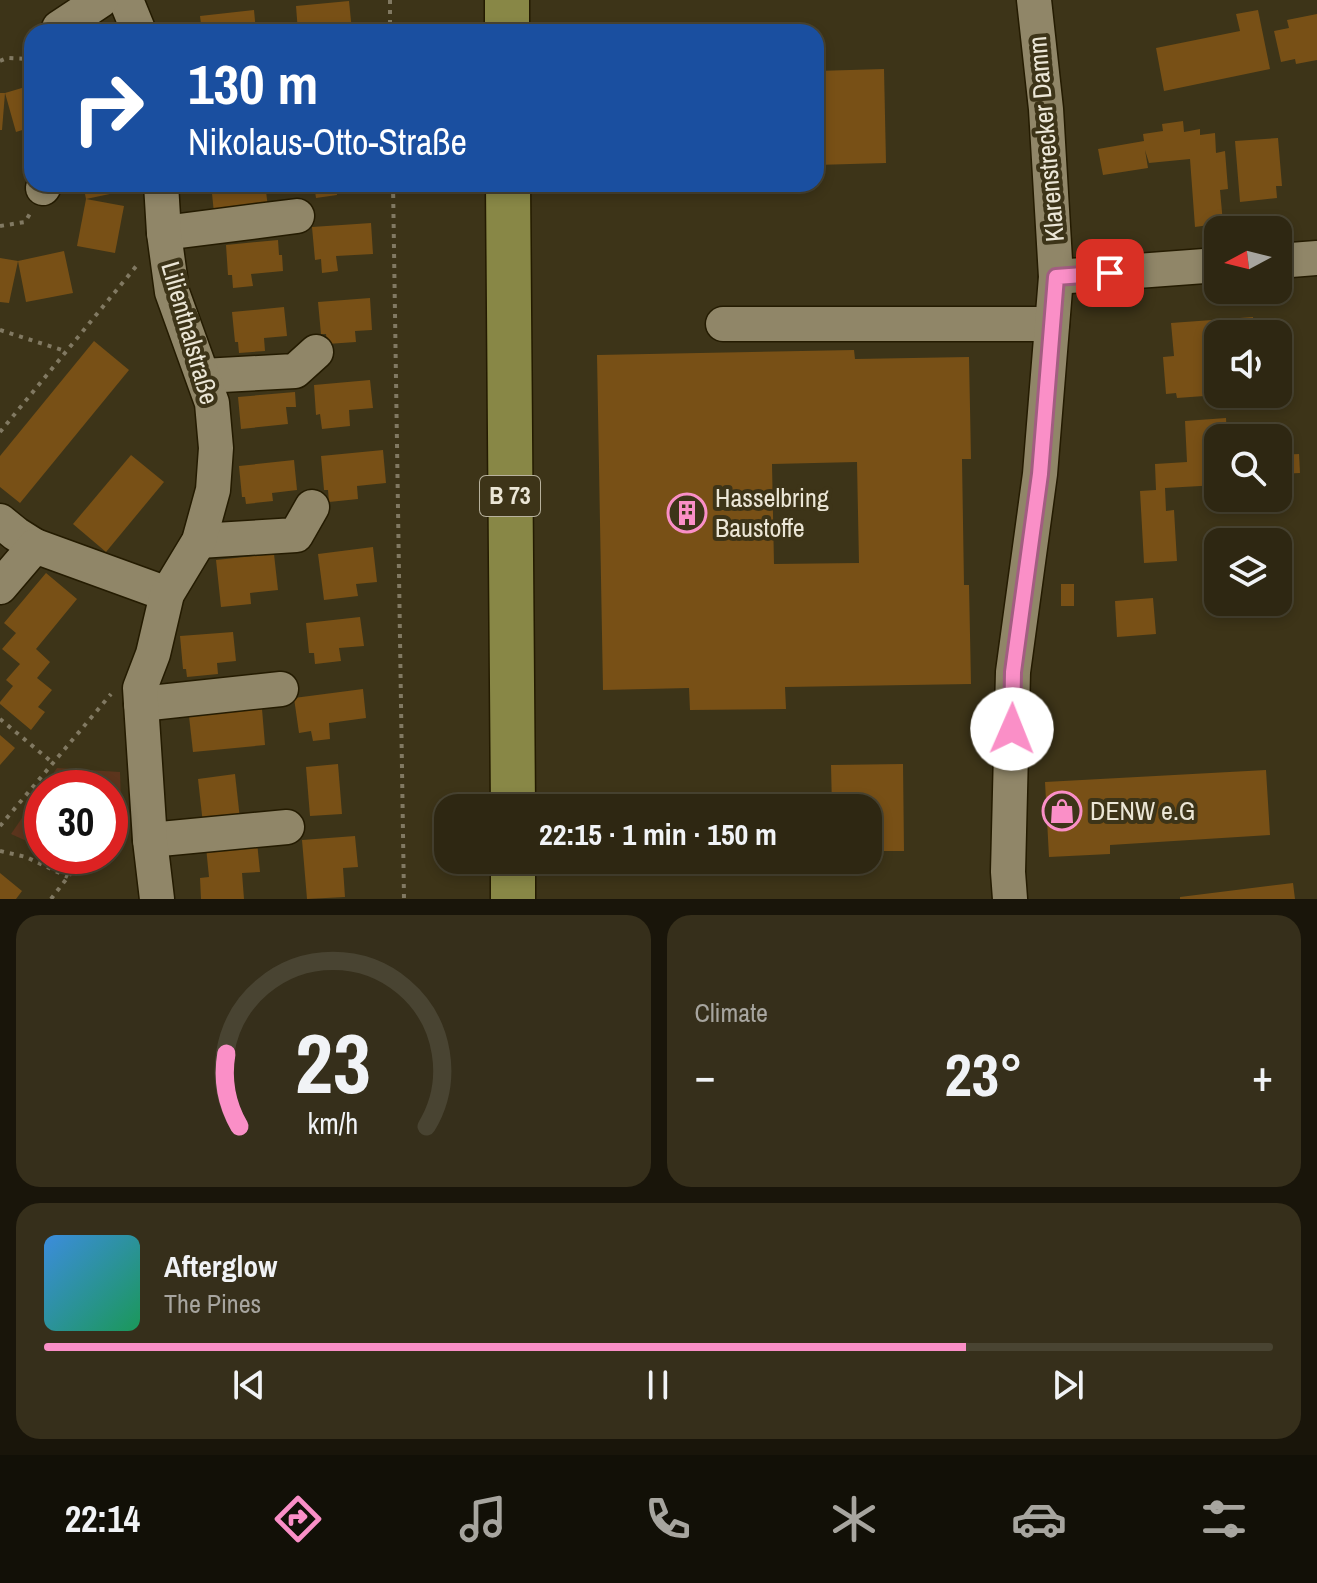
<!DOCTYPE html>
<meta charset="utf-8">
<style>
body{margin:0;font-family:"Archivo Narrow",sans-serif;background:#362f1b;color:#f1f3f6;height:100vh;display:flex;flex-direction:column;font-size:30px;white-space:nowrap}
*{box-sizing:border-box;margin:0}
p{font-size:26px;color:#a7a59f}
.icon{flex:none;width:44px;height:44px;fill:none;stroke:currentColor;stroke-width:2;stroke-linecap:round;stroke-linejoin:round}
.map{position:relative;height:899px;overflow:hidden}
.details{display:flex;flex-direction:column;gap:16px;padding:16px;background:#19150a;flex:1}
.details>*{flex:none}
.top-card{position:absolute;left:24px;top:24px;width:800px;height:168px;border-radius:24px;box-shadow:0 4px 12px #0003,0 0 0 2px #494432;background:#1a4fa0;color:#fff;overflow:hidden}
.needle{width:52px;rotate:263deg}
.controls{position:absolute;left:1204px;top:216px;display:grid;gap:16px}
.controls a{display:grid;place-items:center;width:88px;height:88px;border-radius:16px;background:#2e2712;box-shadow:0 4px 12px #0003,0 0 0 2px #494432;font-size:40px}
.speed{position:absolute;left:24px;top:770px;display:flex;gap:16px;font-size:40px;font-weight:700;text-align:center}
.speed>*{display:grid;place-content:center;width:104px;height:104px;border-radius:50%;background:#2e2712;box-shadow:0 4px 12px #0003,0 0 0 2px #494432;line-height:1}
.speed .limit{border:12px solid #d22;background:#fff;color:#111}
.pin{position:absolute;display:grid;place-items:center;width:68px;height:68px;color:#fff;margin:-34px;border-radius:16px;box-shadow:0 4px 12px #0006}
.me{position:absolute;width:88px;margin:-44px;rotate:1deg;stroke-linejoin:round;filter:drop-shadow(0 0 6px #0008)}
.turn{display:flex;align-items:center;gap:28px;height:168px;padding:0 32px;font-size:36px}
.turn .icon{width:104px;height:104px;stroke-width:2.5}
.turn b{display:block;font-size:56px;line-height:68px}
.big{font-size:60px;font-weight:700;line-height:1.1}
.details .widget{flex:1;display:flex;flex-direction:column;justify-content:center;gap:12px;min-width:0;padding:0 28px;border-radius:24px;background:#362f1b}
.details .dial{align-items:center;gap:0}
.dial svg{height:208px;overflow:visible;fill:none;stroke:#494432;stroke-width:7;stroke-linecap:round;text-anchor:middle}
.dial text{fill:#f1f3f6;stroke:none}
.song{display:flex;align-items:center;gap:24px}
.cover{width:96px;height:96px;border-radius:12px;background:linear-gradient(135deg,hsl(210 70% 55%),hsl(150 70% 35%))}
.played{height:8px;border-radius:4px;background:linear-gradient(90deg,#fa8fc7 75%,#494432 75%)}
.keys{display:flex;justify-content:space-around;direction:ltr}
.heat{display:flex;justify-content:space-between;align-items:center;font-size:44px;direction:ltr}
.details .tiles{flex:1;display:grid;gap:16px;grid-template-columns:1fr 1fr}
.widget:last-child{grid-column:span 2}
.trip{position:absolute;left:434px;top:794px;width:448px;height:80px;border-radius:24px;background:#2e2712;box-shadow:0 4px 12px #0003,0 0 0 2px #494432;font-weight:700;line-height:80px;text-align:center}
.dock{display:flex;height:128px;justify-content:space-around;align-items:center;background:#121007;color:#a7a59f}
.dock .icon{width:56px;height:56px}
.dock .active{color:#fa8fc7}
.dock b{font-size:36px;color:#f1f3f6}
.map>svg:first-child{display:block}
</style>
<div class="map">
<svg width="1317" height="899" viewBox="0 0 1317 899">
<rect width="100%" height="100%" fill="#3d3418"/>
<g fill="#5c351d">
<path d="M57,768L120,772L122,832L110,833V788H43Z"/>
<path d="M42,789V848L11,834Z"/>
</g>
<g fill="#785016" fill-rule="evenodd">
<path d="M349,1L352,31L298,32L296,6Z"/>
<path d="M254,10L256,32H202L200,16Z"/>
<path d="M1258,10L1270,69L1164,91L1156,48L1240,31L1236,14Z"/>
<path d="M98,14L108,32H83Z"/>
<path d="M1317,14V60L1296,64L1295,59L1281,62L1274,31L1289,28L1287,20Z"/>
<path d="M884,69L886,163L816,165V71Z"/>
<path d="M32,85V127L16,132L5,93Z"/>
<path d="M0,93H5L2,130H0Z"/>
<path d="M1183,121L1184,132L1200,129V135L1215,133L1216,153L1225,151L1228,189L1220,190L1223,223L1195,227L1190,159L1149,163L1145,150L1148,168L1103,175L1098,149L1144,141L1143,134L1163,131L1162,124Z"/>
<path d="M1278,138L1282,186H1276L1277,198L1240,202L1235,141Z"/>
<path d="M83,184H123L124,191L86,199Z"/>
<path d="M211,184H265L268,207L214,213Z"/>
<path d="M314,184H336L337,195L316,198Z"/>
<path d="M86,199L124,206L115,253L77,246Z"/>
<path d="M371,223L373,254L336,256L338,271L322,273L321,259L315,260L312,227Z"/>
<path d="M278,240L279,255H282L283,271L251,274L253,286L233,288L232,275H228L226,245Z"/>
<path d="M64,251L73,293L26,302L18,261L9,303L0,302V258L18,261Z"/>
<path d="M370,298L372,330L355,331L356,342L327,344L326,334H321L318,302Z"/>
<path d="M284,307L287,336L264,338L265,351L239,353L238,342H235L232,312Z"/>
<path d="M1253,317L1254,334H1218V395L1177,398L1176,393L1166,394L1163,357L1174,356L1171,323Z"/>
<path d="M94,341L129,370L20,503L0,487V456Z"/>
<path d="M854,350L855,359L969,357L971,459H962L964,585H969L971,684L785,687L786,709L690,710L689,688L603,690L597,355ZM857,462L859,563L774,564L772,464Z"/>
<path d="M370,380L373,408L349,410L350,426L322,429L320,414L316,415L314,385Z"/>
<path d="M295,392L296,407H286L288,424L241,429L238,397Z"/>
<path d="M1226,418L1227,438H1218V485L1165,488L1166,511L1174,510L1177,561L1144,563L1140,491L1156,490L1155,464L1187,462L1185,421Z"/>
<path d="M383,450L386,483L357,486L358,499L329,502L328,490H324L321,456Z"/>
<path d="M1299,454L1300,473L1278,474V455Z"/>
<path d="M131,455L164,482L106,552L73,524Z"/>
<path d="M294,460L297,490L272,493L273,501L246,504L245,497H242L239,466Z"/>
<path d="M373,547L377,582L356,584L358,596L324,600L318,554Z"/>
<path d="M274,554L278,590L250,593L251,604L221,607L216,560Z"/>
<path d="M46,573L77,599L36,649L50,662L37,678L52,690L38,707L45,712L31,730L0,704V702L13,686L6,680L20,664L2,649L16,633L4,623Z"/>
<rect x="1061" y="584" width="13" height="22"/>
<path d="M1153,598L1156,634L1117,637L1115,601Z"/>
<path d="M360,617L364,646L339,648L341,661L315,664L314,653H309L306,623Z"/>
<path d="M233,632L236,661L217,663L218,674L187,677L186,669H183L180,636Z"/>
<path d="M363,689L366,718L329,723L330,739L313,741L311,731L299,733L294,698Z"/>
<path d="M262,709L265,745L193,752L189,716Z"/>
<path d="M0,735L15,748L0,765Z"/>
<path d="M338,764L342,814L310,816L306,767Z"/>
<path d="M903,764L904,851H868V808H832L831,765Z"/>
<path d="M1266,770L1270,835L1110,845V854L1049,857L1045,782Z"/>
<path d="M235,774L240,819L203,824L198,779Z"/>
<path d="M355,836L358,867L343,868L345,897L307,899L302,840Z"/>
<path d="M257,842L260,872L242,873L244,899H201L200,878L209,877L206,847Z"/>
<path d="M0,873L22,891L16,899H0Z"/>
<path d="M1293,883L1295,899H1180V897Z"/>
</g>
<g fill="none" stroke-linecap="round" stroke-linejoin="round">
<g stroke="#241b01" stroke-width="37">
<g id="minor">
<path d="M126,0L139,32"/>
<path d="M59,28L101,0"/>
<path d="M43,188L45,184"/>
<path d="M164,233L297,216"/>
<path d="M1278,261L1317,258"/>
<path d="M1056,277L1218,265"/>
<path d="M723,324H1052"/>
<path d="M203,376L295,371L316,352"/>
<path d="M0,521L16,534L35,546"/>
<path d="M199,541L296,535L312,507"/>
<path d="M0,587L35,546L167,594"/>
<path d="M141,704L281,689"/>
<path d="M150,840L287,827"/>
<path d="M157,899L150,840L140,688L153,654L167,594L199,541L213,490L216,448L212,403L172,292L164,233L161,184"/>
<path d="M1010,899L1008,872L1013,672L1040,474L1056,277L1046,109L1034,0"/>
</g>
</g>
<g stroke="#241b01" stroke-width="47">
<g id="major">
<path d="M507,0V32"/>
<path d="M508,184L513,808"/>
<path d="M513,860V899"/>
</g>
</g>
<g stroke="#817962" stroke-width="4" stroke-dasharray="4 6" stroke-linecap="butt">
<path d="M390,0V32"/>
<path d="M0,61L7,58L32,59"/>
<path d="M393,184L404,899"/>
<path d="M0,226L25,222L31,212"/>
<path d="M0,330L65,351"/>
<path d="M0,432L138,264"/>
<path d="M0,719L53,763"/>
<path d="M0,826L111,694"/>
<path d="M110,843L124,842"/>
<path d="M0,851L26,857L68,877"/>
<path d="M51,899L84,856"/>
</g>
<use href="#minor" stroke="#908668" stroke-width="34"/>
<use href="#major" stroke="#888746" stroke-width="44"/>
</g>
<g fill="none" stroke-linecap="round" stroke-linejoin="round">
<g stroke="#a25d81" stroke-width="20">
<path id="route" d="M1012,729L1013,672L1040,474L1056,277L1110,273"/>
</g>
<use href="#route" stroke="#fa8fc7" stroke-width="14"/>
</g>
<defs>
<g id="building-ring" transform="scale(2)"><circle r="9.5" fill="#3d3418" stroke="#fa8fc7" stroke-width="1.5"/><path d="M-4-6H4V6H1V3H-1V6H-4ZM-2.5-4.3h1.7v1.8h-1.7ZM.8-4.3h1.7v1.8H.8ZM-2.5-1h1.7V.8h-1.7ZM.8-1h1.7V.8H.8Z" fill="#fa8fc7"/></g>
<g id="shop-ring" transform="scale(2)"><circle r="9.5" fill="#3d3418" stroke="#fa8fc7" stroke-width="1.5"/><path d="M-5-2.5h2.3a2.7 3.5 0 0 1 5.4 0H5L5.5 6h-11ZM-1.5-2.5h3a1.5 2.3 0 0 0-3 0Z" fill="#fa8fc7"/></g>
</defs>
<g fill-rule="evenodd">
<use href="#building-ring" x="687" y="513"/>
<use href="#shop-ring" x="1062" y="811"/>
</g>
<g text-anchor="middle" stroke-width="8" stroke-linejoin="round" paint-order="stroke">
<rect fill="#3d3418" stroke="#b7b19d" stroke-width="2" x="480" y="476" width="60" height="40" rx="6"/>
<g font-size="24" font-weight="bold" fill="#ebe6d6">
<text x="510" y="504">B 73</text>
</g>
<g font-size="26" fill="#ebe6d6" stroke="#3d3418">
<text transform="translate(1046 139) rotate(-95)" y="9">Klarenstrecker Damm</text>
<text transform="translate(190 333) rotate(74)" y="9">Lilienthalstraße</text>
</g>
<g font-size="26" fill="#ebe6d6" stroke="#3d3418" text-anchor="start">
<text x="715" y="507">Hasselbring<tspan x="715" dy="30">Baustoffe</tspan></text>
<text x="1090" y="820">DENW e.G</text>
</g>
</g>
</svg>
<div class="controls">
<a><svg class="needle" viewBox="-14 -14 28 28"><path d="M0-13l5 13h-10z" fill="#e53935"/><path d="M0 13l5-13h-10z" fill="#a7a59f"/></svg></a>
<a><svg class="icon" aria-label="sound" viewBox="0 0 24 24"><path d="M4 9h4l5-4v14l-5-4H4zM17 9q2 3 0 6"/></svg></a>
<a><svg class="icon" aria-label="search" viewBox="0 0 24 24"><circle cx="10" cy="10" r="6"/><path d="M15 15l6 6"/></svg></a>
<a><svg class="icon" aria-label="layers" viewBox="0 0 24 24"><path d="M12 4l9 5-9 5-9-5zM3 14l9 5 9-5"/></svg></a>
</div>
<div class="speed"><div class="limit">30</div></div>
<div class="pin" style="left:1110px;top:273px;background:#d93025"><svg class="icon" aria-label="arrive" viewBox="0 0 24 24"><path d="M6 21V4h12l-3 4 3 4H6"/></svg></div>
<svg class="me" style="left:1012px;top:729px" viewBox="-20 -20 40 40"><circle r="19" fill="#fff"/><path d="M0-13L10 11 0 6-10 11z" fill="#fa8fc7"/></svg>
<div class="trip">22:15 · 1 min · 150 m</div>
<div class="top-card">
<div class="turn"><svg class="icon" aria-label="right" viewBox="0 0 24 24"><path d="M7 20v-9h11M14 6l5 5-5 5"/></svg><div><b>130 m</b>Nikolaus-Otto-Straße</div></div>
</div>
</div>
<section class="details">
<div class="tiles">
<div class="widget dial"><svg viewBox="0 0 100 80">
<path d="M14 69A42 42 0 1 1 86 69"/>
<path d="M14 69A42 42 0 0 1 9 41" stroke="#fa8fc7"/>
<text x="50" y="56" font-size="32" font-weight="700">23</text>
<text x="50" y="72" font-size="11">km/h</text>
</svg></div>
<div class="widget"><p>Climate</p>
<div class="heat"><a>−</a><b class="big">23°</b><a>+</a></div>
</div>
<div class="widget">
<div class="song"><i class="cover"></i><div><b>Afterglow</b><p>The Pines</p></div></div>
<div class="played"></div>
<div class="keys"><svg class="icon" aria-label="previous" viewBox="0 0 24 24"><path d="M18 5L8 12l10 7zM5 5v14"/></svg><svg class="icon" aria-label="pause" viewBox="0 0 24 24"><path d="M8 5v14M16 5v14"/></svg><svg class="icon" aria-label="next" viewBox="0 0 24 24"><path d="M6 5l10 7-10 7zM19 5v14"/></svg></div>
</div>
</div>
</section>
<nav class="dock">
<b>22:14</b>
<svg class="icon active" aria-label="directions" viewBox="0 0 24 24"><path d="M12 3l9 9-9 9-9-9zM9 14v-3h6M13 9l2 2-2 2"/></svg>
<svg class="icon" aria-label="music" viewBox="0 0 24 24"><path d="M9 18V5l10-2v13"/><circle cx="6" cy="18" r="3"/><circle cx="16" cy="16" r="3"/></svg>
<svg class="icon" aria-label="phone" viewBox="0 0 24 24"><path d="M5 4h4l2 5-3 2q2 4 5 5l2-3 5 2v4C11 20 4 13 5 4z"/></svg>
<svg class="icon" aria-label="climate" viewBox="0 0 24 24"><path d="M12 3v18M4 7l16 10M4 17L20 7"/></svg>
<svg class="icon" aria-label="car" viewBox="0 0 24 24"><path d="M5 17H2v-5l4-1 3-4h7l3 4 3 1v5h-3M9 17h6M6 11h13"/><circle cx="7" cy="17" r="2"/><circle cx="17" cy="17" r="2"/></svg>
<svg class="icon" aria-label="filters" viewBox="0 0 24 24"><path d="M4 7h16M4 17h16"/><circle cx="9" cy="7" r="2"/><circle cx="15" cy="17" r="2"/></svg>
</nav>
